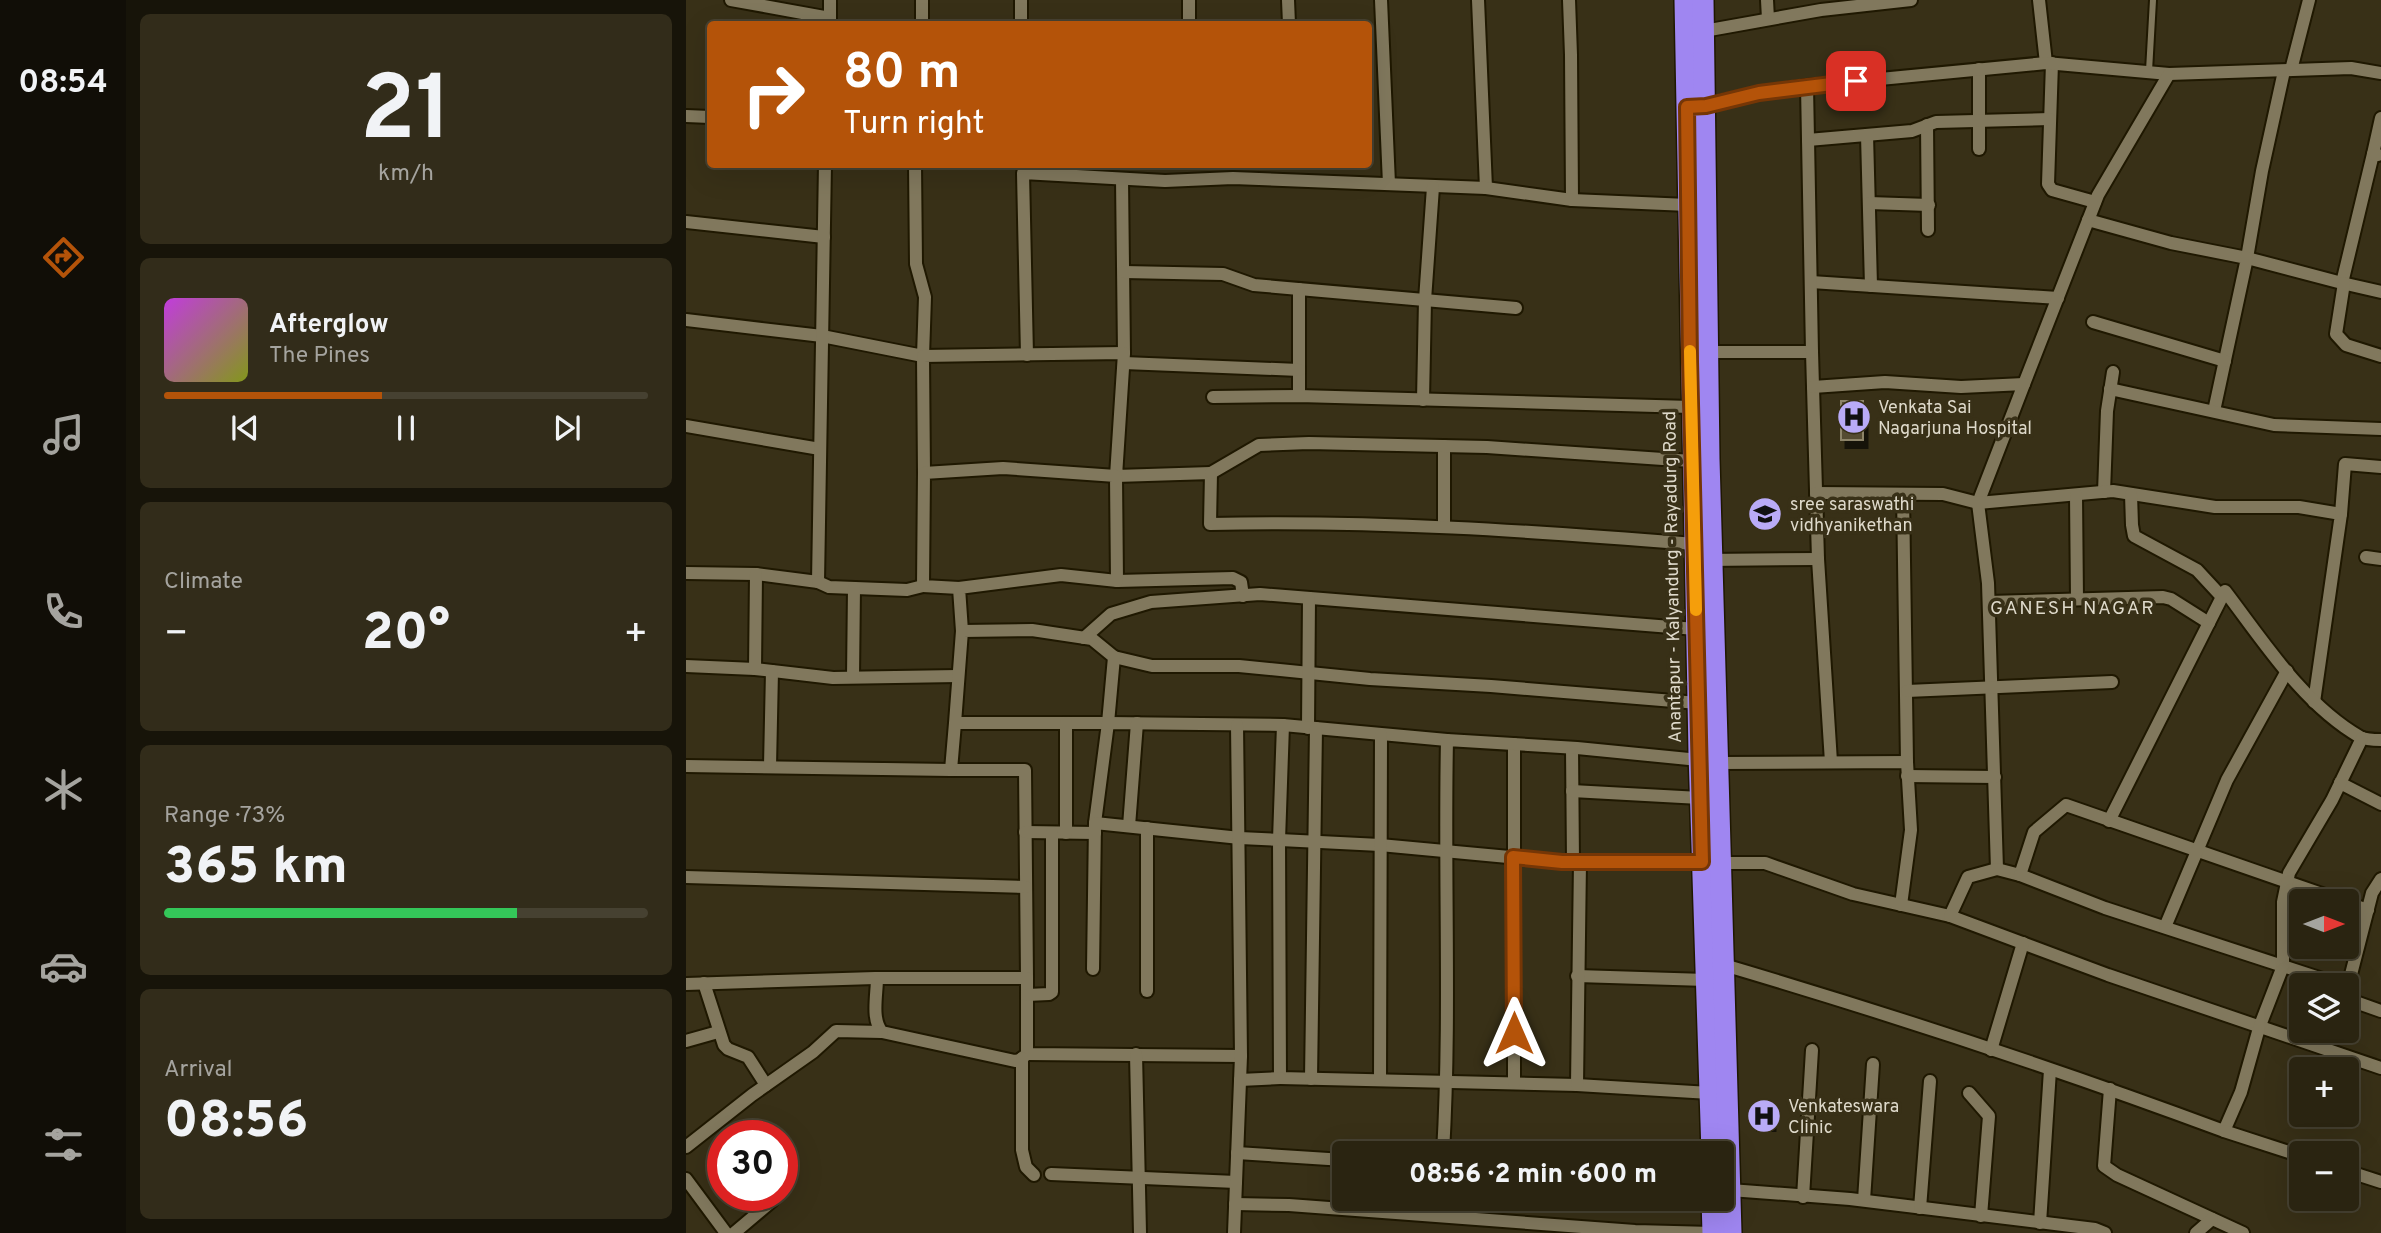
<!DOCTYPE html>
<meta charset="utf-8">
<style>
body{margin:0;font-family:Overpass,sans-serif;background:#322c1a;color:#f1f3f6;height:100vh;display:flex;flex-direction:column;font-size:26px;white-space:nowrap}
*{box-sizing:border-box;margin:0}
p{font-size:23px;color:#a5a49f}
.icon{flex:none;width:38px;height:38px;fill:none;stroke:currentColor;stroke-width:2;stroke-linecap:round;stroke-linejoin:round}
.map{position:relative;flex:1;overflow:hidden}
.panel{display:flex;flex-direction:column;gap:14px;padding:14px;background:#171409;width:560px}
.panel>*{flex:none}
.banner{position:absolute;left:21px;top:21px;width:665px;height:147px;border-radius:7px;box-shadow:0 7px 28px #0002,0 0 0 2px #464131;background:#b45309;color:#fff;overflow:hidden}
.needle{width:46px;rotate:90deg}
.controls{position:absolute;left:1603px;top:889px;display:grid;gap:14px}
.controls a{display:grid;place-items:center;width:70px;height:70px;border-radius:7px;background:#2a2411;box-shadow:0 7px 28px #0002,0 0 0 2px #464131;font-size:35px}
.speed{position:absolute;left:21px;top:1120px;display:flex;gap:14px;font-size:35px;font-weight:700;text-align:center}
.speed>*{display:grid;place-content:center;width:91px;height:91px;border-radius:50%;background:#2a2411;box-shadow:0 7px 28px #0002,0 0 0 2px #464131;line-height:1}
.speed .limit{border:10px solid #d22;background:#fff;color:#111}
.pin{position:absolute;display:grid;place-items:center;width:60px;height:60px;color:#fff;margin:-30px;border-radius:14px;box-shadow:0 4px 10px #0006}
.me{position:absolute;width:77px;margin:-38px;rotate:0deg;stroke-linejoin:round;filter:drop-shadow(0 0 5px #0008)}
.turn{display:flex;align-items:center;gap:24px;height:147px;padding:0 21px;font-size:32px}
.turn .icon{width:91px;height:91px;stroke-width:2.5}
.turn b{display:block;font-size:49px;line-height:60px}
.big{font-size:52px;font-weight:800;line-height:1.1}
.panel .widget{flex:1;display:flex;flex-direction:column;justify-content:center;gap:10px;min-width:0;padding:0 24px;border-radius:10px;background:#322c1a}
.panel .dial{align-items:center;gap:0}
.dial b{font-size:91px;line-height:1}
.song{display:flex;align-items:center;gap:21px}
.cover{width:84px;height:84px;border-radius:10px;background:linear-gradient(135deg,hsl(290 70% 55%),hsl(70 70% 35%))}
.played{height:7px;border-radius:4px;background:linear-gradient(90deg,#b45309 45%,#464131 45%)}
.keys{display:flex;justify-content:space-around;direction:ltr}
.heat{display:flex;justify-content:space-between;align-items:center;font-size:38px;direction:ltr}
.charge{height:10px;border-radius:5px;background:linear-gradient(90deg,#34c759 73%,#464131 0)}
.trip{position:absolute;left:646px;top:1141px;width:402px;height:70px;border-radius:7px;background:#2a2411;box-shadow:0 7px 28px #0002,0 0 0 2px #464131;font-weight:800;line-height:70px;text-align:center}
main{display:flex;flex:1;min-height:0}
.menu{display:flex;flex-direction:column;width:126px;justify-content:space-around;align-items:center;background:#110e07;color:#a5a49f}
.menu .icon{width:49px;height:49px}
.menu .active{color:#b45309}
.menu b{font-size:32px;color:#f1f3f6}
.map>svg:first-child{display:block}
</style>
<main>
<nav class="menu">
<b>08:54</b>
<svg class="icon active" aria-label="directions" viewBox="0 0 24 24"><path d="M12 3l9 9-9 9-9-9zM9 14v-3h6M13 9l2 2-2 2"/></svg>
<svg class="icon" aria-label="music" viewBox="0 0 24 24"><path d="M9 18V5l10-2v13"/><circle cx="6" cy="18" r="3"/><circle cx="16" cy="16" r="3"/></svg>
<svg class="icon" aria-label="phone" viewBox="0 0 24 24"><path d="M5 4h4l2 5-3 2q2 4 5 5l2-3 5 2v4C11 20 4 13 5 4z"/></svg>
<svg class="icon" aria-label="climate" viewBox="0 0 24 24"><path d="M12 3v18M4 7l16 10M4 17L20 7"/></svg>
<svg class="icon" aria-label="car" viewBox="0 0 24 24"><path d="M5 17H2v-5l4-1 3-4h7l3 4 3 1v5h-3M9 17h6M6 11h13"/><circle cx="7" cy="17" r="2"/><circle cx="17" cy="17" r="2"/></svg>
<svg class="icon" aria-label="filters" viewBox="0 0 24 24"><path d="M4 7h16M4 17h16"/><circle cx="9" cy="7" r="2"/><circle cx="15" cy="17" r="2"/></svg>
</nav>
<section class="panel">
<div class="widget dial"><b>21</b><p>km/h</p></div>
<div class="widget">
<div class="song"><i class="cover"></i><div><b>Afterglow</b><p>The Pines</p></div></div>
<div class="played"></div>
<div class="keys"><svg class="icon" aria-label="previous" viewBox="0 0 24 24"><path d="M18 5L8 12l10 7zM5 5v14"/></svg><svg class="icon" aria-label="pause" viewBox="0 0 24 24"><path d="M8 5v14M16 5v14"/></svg><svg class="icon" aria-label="next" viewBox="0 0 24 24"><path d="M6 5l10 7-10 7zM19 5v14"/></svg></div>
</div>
<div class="widget"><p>Climate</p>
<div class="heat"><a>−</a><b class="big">20°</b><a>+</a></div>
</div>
<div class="widget"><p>Range · 73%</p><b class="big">365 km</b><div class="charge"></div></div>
<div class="widget"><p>Arrival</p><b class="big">08:56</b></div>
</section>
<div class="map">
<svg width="1695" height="1233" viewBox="0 0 1695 1233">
<defs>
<filter id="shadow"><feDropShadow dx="4.5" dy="8" stdDeviation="0" flood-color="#0009"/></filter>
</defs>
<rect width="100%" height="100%" fill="#383017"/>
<g fill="#544c32" stroke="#8d8469" stroke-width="2" filter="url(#shadow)">
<rect x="1155" y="401" width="22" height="39"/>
<rect x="1067" y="1109" width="18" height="14"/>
</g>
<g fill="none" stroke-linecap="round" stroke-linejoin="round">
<g stroke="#1f1801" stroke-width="10">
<path id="lane" d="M1463,71L1467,0"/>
</g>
<g stroke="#1f1801" stroke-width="16">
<g id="street">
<path d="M45,0L144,18L143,24"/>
<path d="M236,0V24"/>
<path d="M335,0V24"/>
<path d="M503,0V24"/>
<path d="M602,0L603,24"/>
<path d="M695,0L703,184"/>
<path d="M792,0L800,188"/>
<path d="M883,0L885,55L886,200"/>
<path d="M1081,0L1082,19"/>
<path d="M1353,0L1360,63"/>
<path d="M144,18V0"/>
<path d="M1018,31L1135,10L1225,0"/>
<path d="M1366,63L1362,184L1366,190L1409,202"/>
<path d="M1293,69V149"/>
<path d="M1605,70L1623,0"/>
<path d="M1598,71L1576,171L1561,258L1656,283L1687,154"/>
<path d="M1015,106L1073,93L1121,86"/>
<path d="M0,116L24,117"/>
<path d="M1241,125L1242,230"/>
<path d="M1181,135L1185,286"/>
<path d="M1122,140L1226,131L1250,122L1364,119"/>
<path d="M1692,155L1687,154L1695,118"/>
<path d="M436,179L438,353"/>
<path d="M1183,203L1243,205"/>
<path d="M1402,220L1485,243L1561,258L1528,411"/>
<path d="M0,222L138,237"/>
<path d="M438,272L537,274L568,285L830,308"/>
<path d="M1125,282L1372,298"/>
<path d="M1656,283L1695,292"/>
<path d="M1658,283L1650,334L1660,345L1695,356"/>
<path d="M613,289V396"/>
<path d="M0,320L136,336L237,356L239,297L230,264L229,164"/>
<path d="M1407,322L1539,361"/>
<path d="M1023,352H1126L1132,559L1145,762"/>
<path d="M1126,352L1121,86L1360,63L1483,74L1665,68L1695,73"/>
<path d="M341,355L337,173L479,181L547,178L800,188L886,200L1002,205"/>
<path d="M438,363L613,370"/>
<path d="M1338,384L1412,195L1483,74"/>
<path d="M1127,387L1199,382L1275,387L1338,384L1292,503L1302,583L1311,869"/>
<path d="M1424,389L1588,425L1695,429"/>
<path d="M527,397L613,396L1005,407"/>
<path d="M737,400L739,300L747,187"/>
<path d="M0,426L134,449"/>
<path d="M758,446V527"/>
<path d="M238,473L237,356L438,353L430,476L525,473L524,524C686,520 847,531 1008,544"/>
<path d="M525,473L573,445L623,443L801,447L1006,461"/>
<path d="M1418,492L1421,411L1427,372"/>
<path d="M1130,493L1257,494L1292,503L1427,491L1529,507H1613L1655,514L1628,702"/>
<path d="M1217,494L1221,762"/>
<path d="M1445,494L1446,525L1448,536L1511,570L1536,597"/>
<path d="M1390,495L1391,599"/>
<path d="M1655,514L1659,464L1695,467"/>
<path d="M1680,557L1695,559"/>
<path d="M1020,560L1132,559"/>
<path d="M0,573L70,574L132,582L139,164"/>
<path d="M431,581L547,578L555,582L557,596"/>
<path d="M132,582L143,587L221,590L237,586"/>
<path d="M273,588L237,586L238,473L317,468L430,476L431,581L375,575L273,588L276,631"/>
<path d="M1303,602L1477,597L1485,599L1523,623"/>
<path d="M398,638L425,614L465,602L574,594L1010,629"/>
<path d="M428,657L466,666H553L684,679L805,686L1012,703"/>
<path d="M0,666L69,669L147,678L272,676"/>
<path d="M69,669L70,574"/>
<path d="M167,677L168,588"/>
<path d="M1221,691L1426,682"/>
<path d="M269,723L276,631L346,630L406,639L428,657L422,723H269L265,770H339L341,978"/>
<path d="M597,725L593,840L594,1078L891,1085L1024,1093"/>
<path d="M622,728L623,598"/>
<path d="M828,744V1083"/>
<path d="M886,748L887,862"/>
<path d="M1032,763L1221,762L1225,830L1215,905"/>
<path d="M0,766L265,770"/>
<path d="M84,766L86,671"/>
<path d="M1221,776L1309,777"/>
<path d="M1654,783L1695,804"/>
<path d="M886,791L1014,798"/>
<path d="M1423,821L1539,591C1578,642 1617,704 1674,737C1680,740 1688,740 1695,740"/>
<path d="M409,823L422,723L597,725L761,740"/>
<path d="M443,826L451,723"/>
<path d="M339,832L409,833"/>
<path d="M380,833V723"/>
<path d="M1035,863H1079L1167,894L1264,916L1282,877L1311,869L1334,875L1348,832L1380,805L1656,901"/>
<path d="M1334,875L1419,908L1655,985"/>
<path d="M0,877L340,887"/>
<path d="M1661,903L1682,910"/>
<path d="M1264,916L1422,975L1695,1068"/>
<path d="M1479,927L1541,780L1601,671"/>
<path d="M1038,965C1207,1015 1374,1070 1538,1131L1555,1092L1573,1028L1597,966V902L1603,873L1646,800L1676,738"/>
<path d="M407,969L409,823L554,838L694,845L876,862H1016"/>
<path d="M891,976L1020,980"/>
<path d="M191,978C191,995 185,1019 196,1032L329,1061L334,1060L341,1054"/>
<path d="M18,983L38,1045L42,1049L62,1057L80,1085"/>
<path d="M0,984L189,978H341V1054L555,1056"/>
<path d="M1661,990L1686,893L1695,879"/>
<path d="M461,991V828"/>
<path d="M341,995L363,994L366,992V833"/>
<path d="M1661,999L1695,1011"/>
<path d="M0,1041L32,1032"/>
<path d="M1305,1050L1337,943"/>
<path d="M450,1054L454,1233"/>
<path d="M336,1058V1150L340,1167L348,1175"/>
<path d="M625,1079L630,728"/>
<path d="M554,1080L594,1078"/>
<path d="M694,1080L695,735"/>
<path d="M891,1085L894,862"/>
<path d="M1424,1089L1418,1166L1431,1175L1557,1233"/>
<path d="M1283,1093L1303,1116L1295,1216"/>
<path d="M1538,1131L1615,1156"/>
<path d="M0,1147L66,1095L127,1052L150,1031L196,1032"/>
<path d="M551,1153L658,1160"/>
<path d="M757,1153C765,1016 758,878 761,740L891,748L1013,760"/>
<path d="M1661,1171L1695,1182"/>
<path d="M365,1174L550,1182"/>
<path d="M0,1179L40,1233"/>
<path d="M1044,1190L1164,1199L1409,1229L1419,1233"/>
<path d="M1117,1197L1126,1050"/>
<path d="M1178,1200L1187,1064"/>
<path d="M549,1204L603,1205L949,1231L1027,1233"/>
<path d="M1234,1208L1244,1081"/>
<path d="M1354,1223L1364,1070"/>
<path d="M48,1233L86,1201"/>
<path d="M548,1233L555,1056L551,725"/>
<path d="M1510,1233L1526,1219"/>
</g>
</g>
<g stroke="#1f1801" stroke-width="24">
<g id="highway">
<path d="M999,0L1013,753L1026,1153"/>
<path d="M1017,0L1023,459L1045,1233"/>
<path d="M1026,1199L1027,1233"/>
</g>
</g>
<use href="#lane" stroke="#81785d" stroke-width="6"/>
<use href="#street" stroke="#81785d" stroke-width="12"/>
<use href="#highway" stroke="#9f86f1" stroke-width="21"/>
</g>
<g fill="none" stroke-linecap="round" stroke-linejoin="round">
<g stroke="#753606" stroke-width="18">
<path id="route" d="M828,1033L827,857L876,862H1016L1004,362L1001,107L1020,106L1073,93L1170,81"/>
</g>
<use href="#route" stroke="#b45309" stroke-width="12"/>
<path stroke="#f59e0b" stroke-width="12" d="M1004,351L1010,610"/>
</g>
<defs>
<g id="hospital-disc" transform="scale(1.75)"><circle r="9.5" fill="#b9abf7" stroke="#383017"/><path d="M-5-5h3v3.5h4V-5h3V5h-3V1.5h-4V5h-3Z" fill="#111"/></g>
<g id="school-disc" transform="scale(1.75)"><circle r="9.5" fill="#b9abf7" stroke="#383017"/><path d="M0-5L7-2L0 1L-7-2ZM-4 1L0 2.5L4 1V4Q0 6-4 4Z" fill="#111"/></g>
</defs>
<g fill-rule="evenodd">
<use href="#hospital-disc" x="1168" y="417"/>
<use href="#school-disc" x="1079" y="514"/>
<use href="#hospital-disc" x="1078" y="1116"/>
</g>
<g text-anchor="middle" stroke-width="7" stroke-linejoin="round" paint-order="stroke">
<g font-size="18" fill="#ded9ca" stroke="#383017" text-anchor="start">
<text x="1192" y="413">Venkata Sai<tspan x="1192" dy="21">Nagarjuna Hospital</tspan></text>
<text x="1104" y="510">sree saraswathi<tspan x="1104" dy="21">vidhyanikethan</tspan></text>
<text x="1102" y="1112">Venkateswara<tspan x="1102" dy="21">Clinic</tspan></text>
</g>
<g font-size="18" fill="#ded9ca" stroke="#383017">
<text transform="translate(986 577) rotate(-91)" y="6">Anantapur - Kalyandurg - Rayadurg Road</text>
</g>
<g font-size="19" letter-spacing="2" fill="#ded9ca" stroke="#383017">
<text x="1387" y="614">GANESH NAGAR</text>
</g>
</g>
</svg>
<div class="controls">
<a><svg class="needle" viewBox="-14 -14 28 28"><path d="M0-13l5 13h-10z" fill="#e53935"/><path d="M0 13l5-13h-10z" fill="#a5a49f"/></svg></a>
<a><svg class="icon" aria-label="layers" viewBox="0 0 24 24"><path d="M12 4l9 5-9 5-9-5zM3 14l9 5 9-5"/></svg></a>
<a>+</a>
<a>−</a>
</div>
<div class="speed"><div class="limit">30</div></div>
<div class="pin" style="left:1170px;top:81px;background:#d93025"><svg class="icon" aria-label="arrive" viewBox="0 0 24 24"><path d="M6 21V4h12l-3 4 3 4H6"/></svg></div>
<svg class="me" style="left:828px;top:1033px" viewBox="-20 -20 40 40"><path d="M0-17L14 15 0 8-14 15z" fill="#b45309" stroke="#fff" stroke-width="4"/></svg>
<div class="trip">08:56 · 2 min · 600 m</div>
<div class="banner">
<div class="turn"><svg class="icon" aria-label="right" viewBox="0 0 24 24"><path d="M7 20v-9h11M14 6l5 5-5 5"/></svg><div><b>80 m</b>Turn right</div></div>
</div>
</div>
</main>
